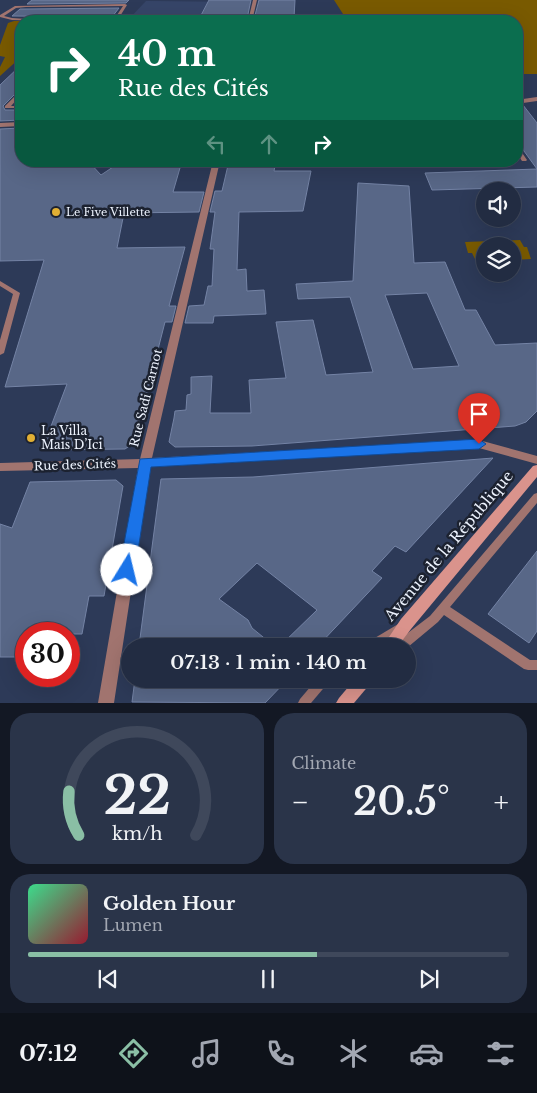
<!DOCTYPE html>
<meta charset="utf-8">
<style>
body{margin:0;font-family:"Libre Baskerville",serif;background:#2a3449;color:#f1f3f6;height:100vh;display:flex;flex-direction:column;font-size:19px;white-space:nowrap}
*{box-sizing:border-box;margin:0}
p{font-size:16px;color:#a2a7b2}
.icon{flex:none;width:28px;height:28px;fill:none;stroke:currentColor;stroke-width:2;stroke-linecap:round;stroke-linejoin:round}
.map{position:relative;height:703px;overflow:hidden}
.drawer{display:flex;flex-direction:column;gap:10px;padding:10px;background:#131824;flex:1}
.drawer>*{flex:none}
.top-card{position:absolute;left:15px;top:15px;width:508px;height:152px;border-radius:20px;box-shadow:0 5px 20px #0002,0 0 0 1px #3f485b;background:#0b6e4f;color:#fff;overflow:hidden}
.fabs{position:absolute;left:476px;top:182px;display:grid;gap:10px}
.fabs a{display:grid;place-items:center;width:45px;height:45px;border-radius:50%;background:#222c42;box-shadow:0 5px 20px #0002,0 0 0 1px #3f485b;font-size:25px}
.speed{position:absolute;left:15px;top:622px;display:flex;gap:10px;font-size:25px;font-weight:700;text-align:center}
.speed>*{display:grid;place-content:center;width:65px;height:65px;border-radius:50%;background:#222c42;box-shadow:0 5px 20px #0002,0 0 0 1px #3f485b;line-height:1}
.speed .limit{border:8px solid #d22;background:#fff;color:#111}
.pin{position:absolute;display:grid;place-items:center;width:42px;height:42px;color:#fff;margin:-51px -21px;border-radius:50% 50% 50% 0;rotate:-45deg;box-shadow:0 0 5px #0007}
.pin .icon{rotate:45deg}
.me{position:absolute;width:55px;margin:-28px;rotate:9deg;stroke-linejoin:round;filter:drop-shadow(0 0 4px #0008)}
.turn{display:flex;align-items:center;gap:18px;height:105px;padding:0 20px;font-size:22px}
.turn .icon{width:65px;height:65px;stroke-width:2.5}
.turn b{display:block;font-size:35px;line-height:42px}
.lanes{display:flex;align-items:center;height:48px;padding:0 20px;background:#0003;justify-content:center;gap:25px;direction:ltr}
.lanes .off{opacity:.35}
.big{font-size:38px;font-weight:600;line-height:1.1}
.drawer .widget{flex:1;display:flex;flex-direction:column;justify-content:center;gap:8px;min-width:0;padding:0 18px;border-radius:20px;background:#2a3449}
.drawer .dial{align-items:center;gap:0}
.dial svg{height:130px;overflow:visible;fill:none;stroke:#3f485b;stroke-width:7;stroke-linecap:round;text-anchor:middle}
.dial text{fill:#f1f3f6;stroke:none}
.song{display:flex;align-items:center;gap:15px}
.cover{width:60px;height:60px;border-radius:8px;background:linear-gradient(135deg,hsl(150 70% 55%),hsl(350 70% 35%))}
.played{height:5px;border-radius:2px;background:linear-gradient(90deg,#8abfa5 60%,#3f485b 60%)}
.keys{display:flex;justify-content:space-around;direction:ltr}
.heat{display:flex;justify-content:space-between;align-items:center;font-size:28px;direction:ltr}
.drawer .tiles{flex:1;display:grid;gap:10px;grid-template-columns:1fr 1fr}
.widget:last-child{grid-column:span 2}
.trip{position:absolute;left:121px;top:638px;width:295px;height:50px;border-radius:25px;background:#222c42;box-shadow:0 5px 20px #0002,0 0 0 1px #3f485b;font-weight:600;line-height:50px;text-align:center}
.dock{display:flex;height:80px;justify-content:space-around;align-items:center;background:#0e121a;color:#a2a7b2}
.dock .icon{width:35px;height:35px}
.dock .selected{color:#8abfa5}
.dock b{font-size:22px;color:#f1f3f6}
.map>svg:first-child{display:block}
</style>
<div class="map">
<svg width="537" height="703" viewBox="0 0 537 703">
<rect width="100%" height="100%" fill="#2d3a58"/>
<path fill="#364568" d="M146,1L238,2L234,21H127Z"/>
<g fill="#795a00">
<path d="M334,0H537V74H516V21H325L321,14H343Z"/>
<path d="M14,21H22L21,57L0,76V67L5,57L0,56V45L8,23Z"/>
<path d="M520,240L524,247H527L531,259L513,260L512,246H485V261H476L472,253H468L465,242Z"/>
</g>
<g fill="#586787" stroke="#7483a5" fill-rule="evenodd">
<path d="M32,0H129L126,3L27,4Z"/>
<path d="M209,0H251L247,19L220,18L219,21H198Z"/>
<path d="M259,0H295L294,18H292L291,21H258L259,19H254Z"/>
<path d="M119,8L112,17L12,16L20,9H26Z"/>
<path d="M21,65V90L18,91L3,106L5,110H21V120L0,121V85Z"/>
<path d="M523,105L537,123V169L516,140V106Z"/>
<path d="M21,128V161H88L101,175L122,161H182L173,192H204L199,212L124,213L117,248L185,247L169,306H176L172,322H165L134,443L125,449L42,450L67,384L5,387L44,260L0,261V129Z"/>
<path d="M229,161H276L274,171H311L303,211L239,212L237,270L246,269L247,291L264,290L266,314L214,316L213,323H185L189,306L204,305L208,286H212L214,249H210L215,212H210L215,191H222Z"/>
<path d="M537,169V187L432,190L425,173Z"/>
<path d="M358,183L409,186L414,263L445,262L465,310H476L495,345L537,343V411L526,422L515,426L252,446L175,447L169,442L174,418L175,411L186,410L187,395L191,394V377L212,376L210,413H251L249,380L286,378L276,322L313,320L326,375L373,372L350,297L298,299L296,284L353,281ZM427,293L459,366L413,369L385,295Z"/>
<path d="M493,458L406,552L395,546L372,571L382,578L318,646H280L317,610L257,563L219,599L248,620L252,628L274,646H139L161,479L253,477Z"/>
<path d="M116,480L123,486L104,596H89L82,634H26V657H0V524L12,528L30,482Z"/>
<path d="M537,551V631L529,643L488,614Z"/>
<path d="M135,679H288L265,703L132,702Z"/>
</g>
<g fill="none" stroke-linecap="round" stroke-linejoin="round">
<g fill="#a1746f" fill-rule="evenodd">
<path d="M125,4L127,5L117,21H113L123,6L26,7L16,8L4,16L12,18L41,20L43,21L12,20L0,17V15L15,6Z"/>
<path d="M19,92H21V95L11,106H21V108H5V106Z"/>
<path d="M516,147H518L527,160L526,161H522L516,152Z"/>
<path d="M0,281L20,293L4,353L0,355V340L13,294L0,286Z"/>
<path d="M537,493V503L450,607L530,660H537V670H528L524,669L444,615L438,622L408,647L395,646L396,642L430,616L534,494Z"/>
<path d="M400,623L404,625L405,628L404,631L381,646H367L368,642Z"/>
<path d="M317,679H330L328,683L311,703H298L300,699Z"/>
</g>
<g fill="#a1746f" fill-rule="evenodd">
<path d="M253,0H257L252,21H248Z"/>
<path d="M537,97V101L516,104V100Z"/>
<path d="M21,122V126L0,127V123Z"/>
<path d="M213,161H220L152,458L479,440L537,456V464L479,448L150,467L114,703H98L138,468L0,471V463L140,459Z"/>
</g>
<g fill="#da938c" fill-rule="evenodd">
<path d="M537,465V477L411,629L398,646H383L401,619L533,466Z"/>
<path d="M355,679H372L370,684L354,703H336L339,698Z"/>
</g>
</g>
<path fill="#1a73e8" stroke="#114b97" d="M479,439L486,444L479,449L151,467L135,570L132,575L127,577L122,575L119,570L140,459Z"/>
<g fill="#e1af34" stroke="#1c2230" stroke-width="2">
<circle cx="56" cy="212" r="5"/>
<circle cx="31" cy="438" r="5"/>
</g>
<g text-anchor="middle" stroke-width="5" stroke-linejoin="round" paint-order="stroke">
<g font-size="11" fill="#ecf2fd" stroke="#1c2230" text-anchor="start">
<text x="66" y="216">Le Five Villette</text>
</g>
<g font-size="12" fill="#ecf2fd" stroke="#1c2230">
<text transform="translate(146 398) rotate(-76)" y="4">Rue Sadi Carnot</text>
<text transform="translate(75 465) rotate(-2)" y="4">Rue des Cités</text>
</g>
<g font-size="12" fill="#ecf2fd" stroke="#1c2230" text-anchor="start">
<text x="41" y="435">La Villa<tspan x="41" dy="14">Mais D’Ici</tspan></text>
</g>
<g font-size="15" fill="#ecf2fd" stroke="#1c2230">
<text transform="translate(449 546) rotate(-50)" y="5">Avenue de la République</text>
</g>
</g>
</svg>
<div class="fabs">
<a><svg class="icon" aria-label="sound" viewBox="0 0 24 24"><path d="M4 9h4l5-4v14l-5-4H4zM17 9q2 3 0 6"/></svg></a>
<a><svg class="icon" aria-label="layers" viewBox="0 0 24 24"><path d="M12 4l9 5-9 5-9-5zM3 14l9 5 9-5"/></svg></a>
</div>
<div class="speed"><div class="limit">30</div></div>
<div class="pin" style="left:479px;top:444px;background:#d93025"><svg class="icon" aria-label="arrive" viewBox="0 0 24 24"><path d="M6 21V4h12l-3 4 3 4H6"/></svg></div>
<svg class="me" style="left:127px;top:570px" viewBox="-20 -20 40 40"><circle r="19" fill="#fff"/><path d="M0-13L10 11 0 6-10 11z" fill="#1a73e8"/></svg>
<div class="trip">07:13 · 1 min · 140 m</div>
<div class="top-card">
<div class="turn"><svg class="icon" aria-label="right" viewBox="0 0 24 24"><path d="M7 20v-9h11M14 6l5 5-5 5"/></svg><div><b>40 m</b>Rue des Cités</div></div>
<div class="lanes"><svg class="icon off" aria-label="left" viewBox="0 0 24 24"><path d="M17 20v-9H6M10 6l-5 5 5 5"/></svg><svg class="icon off" aria-label="ahead" viewBox="0 0 24 24"><path d="M12 20V5M6 11l6-6 6 6"/></svg><svg class="icon" aria-label="right" viewBox="0 0 24 24"><path d="M7 20v-9h11M14 6l5 5-5 5"/></svg></div>
</div>
</div>
<section class="drawer">
<div class="tiles">
<div class="widget dial"><svg viewBox="0 0 100 80">
<path d="M14 69A42 42 0 1 1 86 69"/>
<path d="M14 69A42 42 0 0 1 8 42" stroke="#8abfa5"/>
<text x="50" y="56" font-size="32" font-weight="700">22</text>
<text x="50" y="72" font-size="11">km/h</text>
</svg></div>
<div class="widget"><p>Climate</p>
<div class="heat"><a>−</a><b class="big">20.5°</b><a>+</a></div>
</div>
<div class="widget">
<div class="song"><i class="cover"></i><div><b>Golden Hour</b><p>Lumen</p></div></div>
<div class="played"></div>
<div class="keys"><svg class="icon" aria-label="previous" viewBox="0 0 24 24"><path d="M18 5L8 12l10 7zM5 5v14"/></svg><svg class="icon" aria-label="pause" viewBox="0 0 24 24"><path d="M8 5v14M16 5v14"/></svg><svg class="icon" aria-label="next" viewBox="0 0 24 24"><path d="M6 5l10 7-10 7zM19 5v14"/></svg></div>
</div>
</div>
</section>
<nav class="dock">
<b>07:12</b>
<svg class="icon selected" aria-label="directions" viewBox="0 0 24 24"><path d="M12 3l9 9-9 9-9-9zM9 14v-3h6M13 9l2 2-2 2"/></svg>
<svg class="icon" aria-label="music" viewBox="0 0 24 24"><path d="M9 18V5l10-2v13"/><circle cx="6" cy="18" r="3"/><circle cx="16" cy="16" r="3"/></svg>
<svg class="icon" aria-label="phone" viewBox="0 0 24 24"><path d="M5 4h4l2 5-3 2q2 4 5 5l2-3 5 2v4C11 20 4 13 5 4z"/></svg>
<svg class="icon" aria-label="climate" viewBox="0 0 24 24"><path d="M12 3v18M4 7l16 10M4 17L20 7"/></svg>
<svg class="icon" aria-label="car" viewBox="0 0 24 24"><path d="M5 17H2v-5l4-1 3-4h7l3 4 3 1v5h-3M9 17h6M6 11h13"/><circle cx="7" cy="17" r="2"/><circle cx="17" cy="17" r="2"/></svg>
<svg class="icon" aria-label="filters" viewBox="0 0 24 24"><path d="M4 7h16M4 17h16"/><circle cx="9" cy="7" r="2"/><circle cx="15" cy="17" r="2"/></svg>
</nav>
